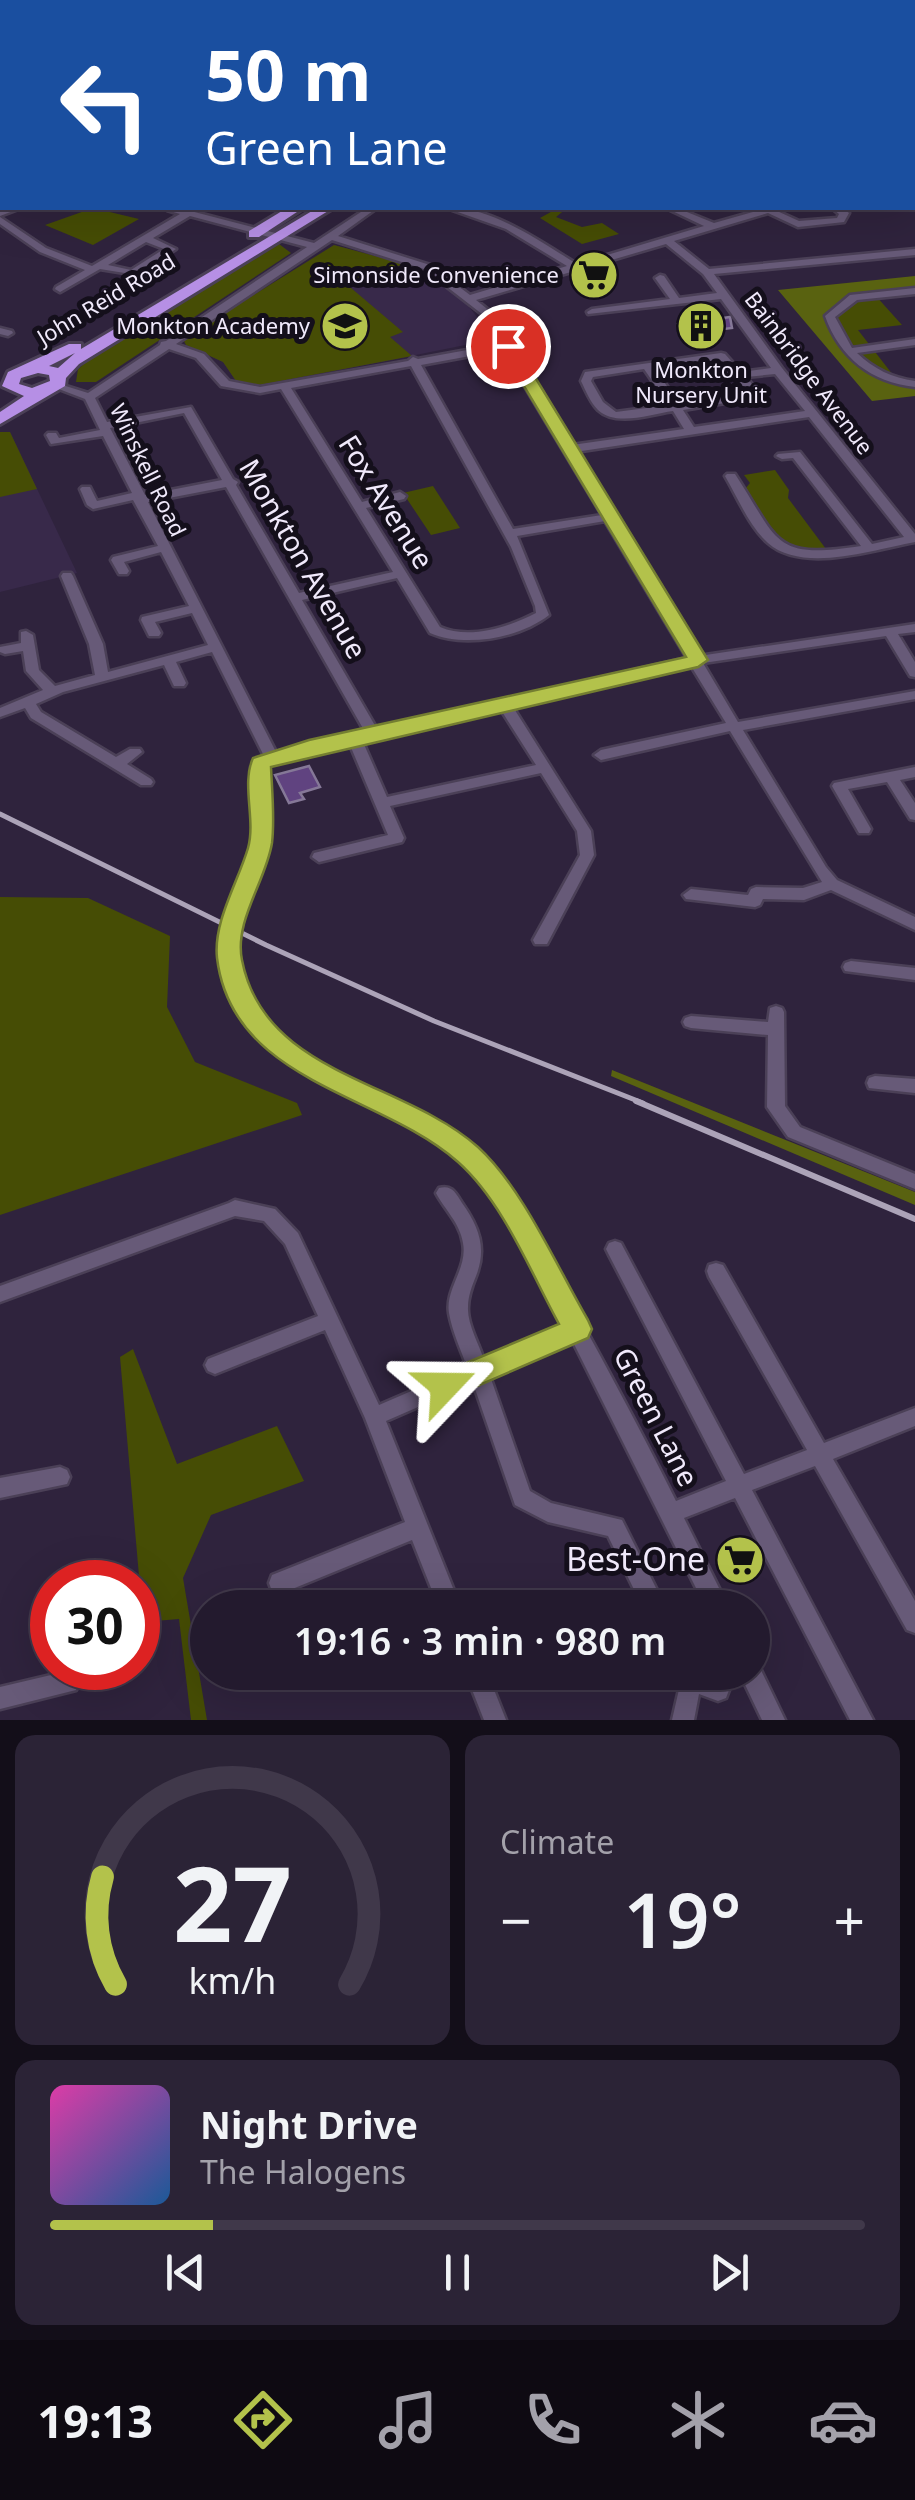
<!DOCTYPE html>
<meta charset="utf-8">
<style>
body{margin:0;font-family:"Noto Sans",sans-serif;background:#2b2336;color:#f1f3f6;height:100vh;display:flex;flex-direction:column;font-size:38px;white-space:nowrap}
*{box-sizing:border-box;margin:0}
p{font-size:32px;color:#a3a1aa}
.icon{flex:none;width:55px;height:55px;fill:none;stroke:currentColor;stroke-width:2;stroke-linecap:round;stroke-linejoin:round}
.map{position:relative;height:1720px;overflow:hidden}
.sheet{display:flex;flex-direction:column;gap:15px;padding:15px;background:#130e19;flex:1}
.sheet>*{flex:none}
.hud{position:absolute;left:0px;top:0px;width:915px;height:210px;box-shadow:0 10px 40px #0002,0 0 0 2px #40384a;background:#1a4fa0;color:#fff;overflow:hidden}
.speed{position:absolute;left:30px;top:1560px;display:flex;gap:20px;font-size:50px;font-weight:700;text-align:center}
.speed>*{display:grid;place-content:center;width:130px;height:130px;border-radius:50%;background:#231a2e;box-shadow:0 10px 40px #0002,0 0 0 2px #40384a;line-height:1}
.speed .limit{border:15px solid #d22;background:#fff;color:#111}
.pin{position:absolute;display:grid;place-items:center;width:85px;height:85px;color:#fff;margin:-42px;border:5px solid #fff;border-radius:50%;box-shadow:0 2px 10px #0007}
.me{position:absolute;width:110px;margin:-55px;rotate:67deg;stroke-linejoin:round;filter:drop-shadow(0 0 8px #0008)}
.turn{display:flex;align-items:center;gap:35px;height:210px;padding:0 40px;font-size:45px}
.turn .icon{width:130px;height:130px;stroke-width:2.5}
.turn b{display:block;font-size:70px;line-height:85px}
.big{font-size:75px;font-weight:600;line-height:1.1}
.sheet .tile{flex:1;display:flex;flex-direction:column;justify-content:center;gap:15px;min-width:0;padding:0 35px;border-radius:20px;background:#2b2336}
.sheet .dial{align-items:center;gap:0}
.dial svg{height:260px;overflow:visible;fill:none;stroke:#40384a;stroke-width:7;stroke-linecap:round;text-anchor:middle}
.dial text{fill:#f1f3f6;stroke:none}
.song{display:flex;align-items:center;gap:30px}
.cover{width:120px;height:120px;border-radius:15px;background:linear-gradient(135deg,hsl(320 70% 55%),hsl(210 70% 35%))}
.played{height:10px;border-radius:5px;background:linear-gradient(90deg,#b3c24b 20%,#40384a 20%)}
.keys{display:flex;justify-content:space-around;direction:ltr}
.heat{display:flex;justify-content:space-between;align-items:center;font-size:55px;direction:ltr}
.sheet .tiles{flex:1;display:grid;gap:15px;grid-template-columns:1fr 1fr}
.tile:last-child{grid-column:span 2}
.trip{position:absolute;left:190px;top:1590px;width:580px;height:100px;border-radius:50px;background:#231a2e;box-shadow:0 10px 40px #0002,0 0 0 2px #40384a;font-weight:600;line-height:100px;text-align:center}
.menu{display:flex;height:160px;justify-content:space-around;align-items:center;background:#0e0a12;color:#a3a1aa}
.menu .icon{width:70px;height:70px}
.menu .selected{color:#b3c24b}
.menu b{font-size:45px;color:#f1f3f6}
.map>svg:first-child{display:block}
</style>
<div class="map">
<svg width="915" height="1720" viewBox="0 0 915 1720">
<rect width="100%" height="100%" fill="#2f233d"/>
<g fill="#38294a">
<path d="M334,245L405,264L456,291L495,339L257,387L236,381L223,362L186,345Z"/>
<path d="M0,432H10L77,573L0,592Z"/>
</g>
<g fill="#464d05">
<path d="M93,208L139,219L93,245L45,225Z"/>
<path d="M558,208H567L556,217L582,227L602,223L619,234L582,244L540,218Z"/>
<path d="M279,244L291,253L96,382H76L78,369L86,362Z"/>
<path d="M334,245L405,264L344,282L403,332L390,337L412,356L249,387L236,381L223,362L186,345L183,339Z"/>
<path d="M875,295L902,325L858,330L900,384L871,374L833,327L834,309L854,297Z"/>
<path d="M0,432H10L37,489L0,497Z"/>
<path d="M775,470L789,490L788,498L826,549C781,556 768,522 745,489L750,483L744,475Z"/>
<path d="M433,486L460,528L431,535L403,493Z"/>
<path d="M0,897L88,898L170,936L167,1007L195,1062L297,1103L302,1115L0,1215Z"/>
<path d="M133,1349L177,1464L277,1426L304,1481L211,1515L183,1578L207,1720H191L179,1619L143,1622L120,1357Z"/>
</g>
<g fill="#596210">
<path d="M915,276V291L854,297L830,316L871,374L915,384V396L872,401L778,290Z"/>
<path d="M612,1070L915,1192V1205L611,1076Z"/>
</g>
<g fill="#604380" stroke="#857897" stroke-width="2.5">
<path d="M714,314L717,319L730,317L732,328L685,334L678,324Z"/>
<path d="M309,766L320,787L300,793L304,799L289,803L275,775Z"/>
</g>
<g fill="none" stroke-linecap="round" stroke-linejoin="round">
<g stroke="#4b4057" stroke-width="5">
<g id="minor">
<path d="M44,0H52L50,2H44Z"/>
<path d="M62,0H114L110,2H60Z"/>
<path d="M326,0H334L335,2H328Z"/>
<path d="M441,0H452L455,2H445Z"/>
<path d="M557,0H565L566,2H559Z"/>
<path d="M691,0H751L747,2H695Z"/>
<path d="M853,0H861L862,2H855Z"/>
<rect x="0" y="14" width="2" height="4"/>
<rect x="0" y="42" width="2" height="4"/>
<rect x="0" y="71" width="2" height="4"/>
<path d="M2,101V107L0,108V102Z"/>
<path d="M2,161V167L0,168V162Z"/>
<path d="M915,165V171L912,172V166Z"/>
<path d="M912,194L915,195V202L912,201Z"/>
<path d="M8,208H21L0,216V210Z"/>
<path d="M166,208H179L314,243L367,208H377L338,236L430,265L470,295L567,266L506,229L452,210L451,208C494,208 541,242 577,264L704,226L666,208H677L714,223L760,210V208H780L777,211L799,221L837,218L839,214L832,208H842L849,213L844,222L798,227L768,213L674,241L709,269L915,249V255L714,274L782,368L915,534V542C875,549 803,574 768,543C749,526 738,498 725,476L727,474H735C779,541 772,560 861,546L793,458L782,459L776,456L778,454L800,452L872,544L904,537L809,417L575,452L699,656L915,624V632L898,634L915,662V677L910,676L886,636L703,663L738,722L915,691V699L743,730L826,867L837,880L915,917V930L831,890L804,900L763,899L760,905L755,907L686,899L683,895L691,889L748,895L751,889L756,887L803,888L822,882L730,731L601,760L594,755L601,750L726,723L691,666L513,707L591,831L594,855L547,944H535L533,940L580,855L577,831L541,773L390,806L404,838L402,842L319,862L312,857L314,853L388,835L350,745L276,762L265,769L267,844L245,911L242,915H232L229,911L253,844L251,767L264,756L212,652L176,662L186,683L184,686H174L164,665L63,692L36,704L41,712L116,757L130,749H140L142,752L127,764L151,779L153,782L151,785H141L31,718L25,708L0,717V708L43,690L26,671L23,651L5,654L0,652V647L21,643V632L26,631L33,635L39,670L55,686L95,675L89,644L61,576L63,573H71L73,576L103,644L108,672L208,645L192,613L155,622L161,633L159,636H149L141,620L142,617L189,606L161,552L124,562L129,571L127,574H119L111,560L113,557L158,546L133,500L93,509L87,505L80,489L82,487H90L97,501L132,493L103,436L51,444L46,435L48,433H56L59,438L100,430L85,399L51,386L56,383L88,393L160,345L161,342L166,341L307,247L190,216L153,238L176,249L137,275L100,269L60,292L55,289L56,287L85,270L40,252L0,224V217L46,248L92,266L180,214L167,210ZM332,240L424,269L482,314L500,344L418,359L413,357L408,361L260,387L229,381L204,354L176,344ZM146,242L164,249L131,270L108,265ZM666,244L703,274L717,293L679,298L664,276L660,275L655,278L670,299L592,309L587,312L588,314L721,299L771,368L741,372L725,354L721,353L585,372L581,381C586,391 590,402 598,410C616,427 651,414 673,411L684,429L572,445L491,312L476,300ZM169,349L196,358L221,386L260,393L281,389L393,572L299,593L236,485L238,482L233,479L191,407L107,422L95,398ZM503,350L602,515L513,529L421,365ZM718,360L746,390L742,394L679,404L654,367ZM411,366L511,547L535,606L536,613C509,627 470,640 440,627L366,508L404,499L406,496L400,492L362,502L291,388ZM644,369L669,405L616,412L603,402L591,381L593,377ZM775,374L805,411L694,427L683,410L749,399L757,390L746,377ZM184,413L222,480L145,495L110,428ZM226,487L365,732L276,752L148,502ZM605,521L687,658L377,729L302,600L397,578L430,633C465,648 520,638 549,615L517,536ZM501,710L536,765L387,797L363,742Z"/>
<path d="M915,288V294L857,300L835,317L852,348L915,339V345L857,353C874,369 892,378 915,381V387C871,382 840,358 825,316L850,295Z"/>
<path d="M0,328L12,331L13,333L8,336L0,334Z"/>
<path d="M915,767V777L900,780L915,803V820L910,819L887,782L848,789L871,829L869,833H859L832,786L834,783Z"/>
<path d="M229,951L235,953L237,957C242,971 245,987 252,1000C301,1089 423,1088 487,1162C516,1194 533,1235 554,1272C596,1347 637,1423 676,1501L726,1481L609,1255L606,1249L609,1243L615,1241L621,1243L744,1474L807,1450L709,1277L707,1271L709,1265L716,1263L723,1265L824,1443L915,1408V1426L833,1459L915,1601V1633L907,1630L815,1466L752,1490L873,1720H850L735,1498L684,1518L729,1608H706L572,1340L490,1376L530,1491L551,1503L622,1520L666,1608H643L608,1536L548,1522L515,1505L473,1383L386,1421L461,1608H439L412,1540L280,1594L272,1591L269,1583L272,1575L405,1522L365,1418L325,1330L215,1374L208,1371L205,1365L208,1359L318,1316L285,1244L264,1221L235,1216L0,1302V1286L229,1203L235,1200L275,1209L298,1233L379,1405L467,1367C461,1350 452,1331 449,1313C445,1289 468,1268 463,1243C460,1223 445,1210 436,1193L439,1188C452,1185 455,1192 462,1203C479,1227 487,1248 476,1276C472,1286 468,1296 468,1307C467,1324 479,1344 484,1360L564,1326C537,1276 504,1199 465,1161C398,1097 278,1092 236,1001C229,987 226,971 221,957L223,953Z"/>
<path d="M851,961L915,968V980L845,971L843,967L845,963Z"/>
<path d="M776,1006L782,1008L784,1012L785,1106L800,1127L915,1174V1189L788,1137L767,1107L768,1035L691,1028L685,1026L683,1022L685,1018L691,1016L768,1022L770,1008Z"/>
<path d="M875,1076L915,1079V1093L869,1088L867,1083L869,1078Z"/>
<path d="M60,1467L67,1470L70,1477L67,1484L0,1498V1478Z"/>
<path d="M752,1662L758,1664L785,1720H762L739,1672H752Z"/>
<path d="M68,1671L76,1674L79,1682L76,1690L0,1709V1687Z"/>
<path d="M465,1672H487L506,1720H484Z"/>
<path d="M683,1672H701L726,1682L729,1690L726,1698L718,1701L699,1694L694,1720H672Z"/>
</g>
</g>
<g stroke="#4b4057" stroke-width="5">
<g id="major">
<rect x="912" y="111" width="3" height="7"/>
<rect x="912" y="134" width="3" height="7"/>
</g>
</g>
<g stroke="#4b4057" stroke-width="6">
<g id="highway">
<path d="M686,0H704L706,2H688Z"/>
<path d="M287,208H303L259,237H249V231Z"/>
<path d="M317,208H333L79,364L66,378L65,386L0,424V412L24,396L2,386L8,372L69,344H81V349ZM75,353L58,368L49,366ZM38,373L49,375L50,381L32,388L19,384L21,378Z"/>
</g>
</g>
<use href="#minor" fill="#675a78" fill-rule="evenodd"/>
<use href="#major" fill="#967ab9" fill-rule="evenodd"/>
<use href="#highway" fill="#b68fe5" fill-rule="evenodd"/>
<path stroke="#aca3b8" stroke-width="5" d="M0,814L266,945L434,1021L643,1103"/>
<path stroke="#aca3b8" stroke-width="6" d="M636,1101L915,1219"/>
<g stroke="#4b4057" stroke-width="20" stroke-linecap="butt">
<path id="minor-bridge" d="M229,957L237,911"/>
</g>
<use href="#minor-bridge" stroke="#675a78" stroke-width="15"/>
</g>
<path fill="#b3c24b" stroke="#747e31" stroke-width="2.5" d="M508,341L516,346L708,660L698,667L271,767C272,791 275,819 272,843C266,881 234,921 242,960C264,1075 403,1080 478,1147C523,1188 557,1267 588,1320L592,1329L588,1338L445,1400L435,1396L430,1386L435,1376L559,1324C530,1271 503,1202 458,1162C381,1093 232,1083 217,958C213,922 238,882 248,848C256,820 241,784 253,758L309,740L686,657L500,346Z"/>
<defs>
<g id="supermarket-disc" transform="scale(2.5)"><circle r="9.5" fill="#b3c24b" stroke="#140f1b"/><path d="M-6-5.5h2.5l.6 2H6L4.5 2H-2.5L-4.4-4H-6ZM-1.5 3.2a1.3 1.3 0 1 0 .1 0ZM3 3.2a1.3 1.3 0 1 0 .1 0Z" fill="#111"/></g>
<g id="school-disc" transform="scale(2.5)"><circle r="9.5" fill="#b3c24b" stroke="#140f1b"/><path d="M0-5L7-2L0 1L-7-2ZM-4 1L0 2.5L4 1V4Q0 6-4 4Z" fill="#111"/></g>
<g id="building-disc" transform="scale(2.5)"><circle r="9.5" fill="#b3c24b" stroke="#140f1b"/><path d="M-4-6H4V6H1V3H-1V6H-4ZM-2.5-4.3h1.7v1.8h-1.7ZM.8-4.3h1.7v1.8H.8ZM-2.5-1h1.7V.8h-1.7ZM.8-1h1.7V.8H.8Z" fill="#111"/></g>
</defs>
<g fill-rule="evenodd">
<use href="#supermarket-disc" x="594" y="275"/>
<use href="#school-disc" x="345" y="326"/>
<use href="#building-disc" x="701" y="326"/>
<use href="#supermarket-disc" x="740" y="1560"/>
</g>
<g text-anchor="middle" stroke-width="10" stroke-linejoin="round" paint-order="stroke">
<g font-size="22" fill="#f0e9fb" stroke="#140f1b" text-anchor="end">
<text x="559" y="283">Simonside Convenience</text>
<text x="310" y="334">Monkton Academy</text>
<text x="701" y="378" text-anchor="middle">Monkton<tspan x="701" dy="25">Nursery Unit</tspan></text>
</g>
<g font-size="22" fill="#f0e9fb" stroke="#140f1b">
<text transform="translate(106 299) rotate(-31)" y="8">John Reid Road</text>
<text transform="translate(809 373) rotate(53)" y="8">Bainbridge Avenue</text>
<text transform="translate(148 470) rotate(64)" y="8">Winskell Road</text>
</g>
<g font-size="28" fill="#f0e9fb" stroke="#140f1b">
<text transform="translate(386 502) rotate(58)" y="10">Fox Avenue</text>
<text transform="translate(303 559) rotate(60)" y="10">Monkton Avenue</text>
<text transform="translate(656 1417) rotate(63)" y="10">Green Lane</text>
</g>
<g font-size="32" fill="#f0e9fb" stroke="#140f1b" text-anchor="end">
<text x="705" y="1571">Best-One</text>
</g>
</g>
</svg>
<div class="speed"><div class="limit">30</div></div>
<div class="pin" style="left:508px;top:346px;background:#d93025"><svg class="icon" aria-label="arrive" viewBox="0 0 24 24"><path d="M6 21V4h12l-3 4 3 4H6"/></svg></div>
<svg class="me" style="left:445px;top:1386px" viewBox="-20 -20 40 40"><path d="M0-17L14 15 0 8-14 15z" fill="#b3c24b" stroke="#fff" stroke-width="4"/></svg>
<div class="trip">19:16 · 3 min · 980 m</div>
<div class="hud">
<div class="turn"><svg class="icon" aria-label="left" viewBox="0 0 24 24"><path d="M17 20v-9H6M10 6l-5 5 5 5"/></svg><div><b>50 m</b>Green Lane</div></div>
</div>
</div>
<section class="sheet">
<div class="tiles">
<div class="tile dial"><svg viewBox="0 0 100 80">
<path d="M14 69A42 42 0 1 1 86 69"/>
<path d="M14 69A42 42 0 0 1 10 36" stroke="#b3c24b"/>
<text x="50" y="56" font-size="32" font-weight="700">27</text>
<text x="50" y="72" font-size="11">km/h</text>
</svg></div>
<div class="tile"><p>Climate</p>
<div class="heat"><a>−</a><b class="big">19°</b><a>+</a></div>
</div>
<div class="tile">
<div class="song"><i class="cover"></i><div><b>Night Drive</b><p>The Halogens</p></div></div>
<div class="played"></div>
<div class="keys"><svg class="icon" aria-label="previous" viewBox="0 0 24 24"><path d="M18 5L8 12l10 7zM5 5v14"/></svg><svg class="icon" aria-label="pause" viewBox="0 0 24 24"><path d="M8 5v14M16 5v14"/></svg><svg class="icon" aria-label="next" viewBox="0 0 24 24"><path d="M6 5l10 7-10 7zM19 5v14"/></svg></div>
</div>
</div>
</section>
<nav class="menu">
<b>19:13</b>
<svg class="icon selected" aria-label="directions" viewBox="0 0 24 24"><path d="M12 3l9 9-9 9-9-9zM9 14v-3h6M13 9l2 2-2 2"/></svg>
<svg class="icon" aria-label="music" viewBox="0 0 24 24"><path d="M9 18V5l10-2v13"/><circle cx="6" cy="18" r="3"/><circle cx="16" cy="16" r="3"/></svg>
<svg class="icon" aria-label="phone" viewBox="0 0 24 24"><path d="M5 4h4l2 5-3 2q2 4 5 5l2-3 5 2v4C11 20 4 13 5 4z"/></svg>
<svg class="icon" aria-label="climate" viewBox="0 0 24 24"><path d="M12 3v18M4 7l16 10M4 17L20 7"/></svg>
<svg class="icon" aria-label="car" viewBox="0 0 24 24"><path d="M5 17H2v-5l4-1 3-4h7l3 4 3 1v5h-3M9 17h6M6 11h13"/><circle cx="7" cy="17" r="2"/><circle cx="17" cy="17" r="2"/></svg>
</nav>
